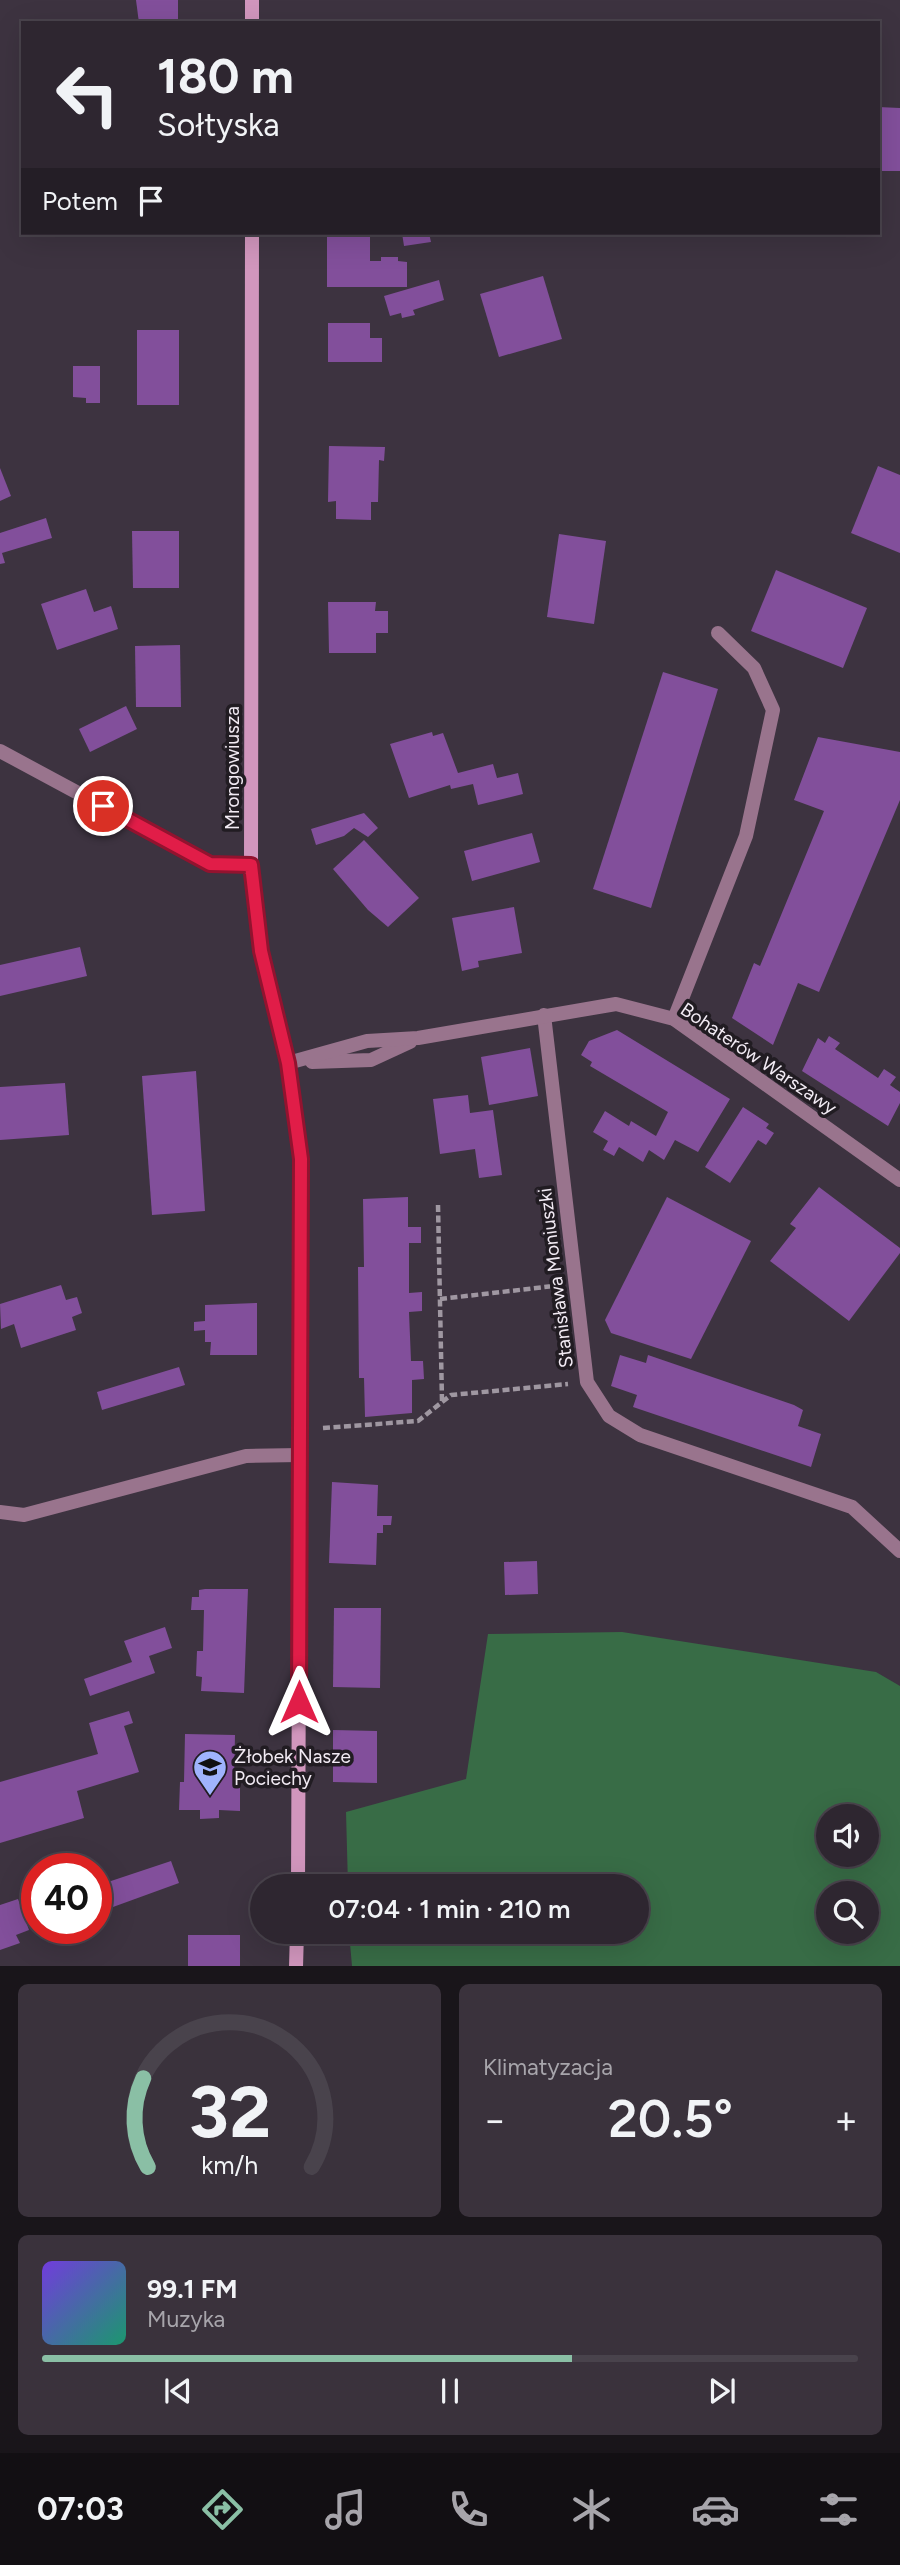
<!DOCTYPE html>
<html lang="pl">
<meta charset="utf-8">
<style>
body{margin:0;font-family:Figtree,sans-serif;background:#3a323c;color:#f1f3f6;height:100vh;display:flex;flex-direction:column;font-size:26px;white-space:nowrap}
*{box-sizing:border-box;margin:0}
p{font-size:23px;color:#a7a5ab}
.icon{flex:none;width:38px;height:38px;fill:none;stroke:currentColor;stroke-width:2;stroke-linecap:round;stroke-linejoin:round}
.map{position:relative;height:1966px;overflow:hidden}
.drawer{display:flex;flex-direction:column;gap:18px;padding:18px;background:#19151a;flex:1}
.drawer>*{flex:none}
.hud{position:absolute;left:21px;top:21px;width:859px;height:214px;border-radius:0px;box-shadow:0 7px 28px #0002,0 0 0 2px #49434c;background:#2e2630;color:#f1f3f6;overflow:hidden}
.controls{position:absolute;left:816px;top:1804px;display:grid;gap:14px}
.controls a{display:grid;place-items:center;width:63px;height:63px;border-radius:50%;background:#2e2630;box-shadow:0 7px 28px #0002,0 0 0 2px #49434c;font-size:35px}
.speed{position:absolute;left:21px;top:1853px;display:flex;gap:14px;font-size:35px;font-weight:700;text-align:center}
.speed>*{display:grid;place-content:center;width:91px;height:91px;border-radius:50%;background:#2e2630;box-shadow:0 7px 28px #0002,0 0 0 2px #49434c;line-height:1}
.speed .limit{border:10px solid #d22;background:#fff;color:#111}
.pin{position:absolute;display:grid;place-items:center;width:60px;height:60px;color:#fff;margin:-30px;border:4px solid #fff;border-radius:50%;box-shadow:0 2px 7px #0007}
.me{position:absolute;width:77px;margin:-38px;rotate:0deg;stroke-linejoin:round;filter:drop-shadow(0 0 5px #0008)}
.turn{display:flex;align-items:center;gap:24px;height:147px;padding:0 21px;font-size:32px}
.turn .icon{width:91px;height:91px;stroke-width:2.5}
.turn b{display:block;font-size:49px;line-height:60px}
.then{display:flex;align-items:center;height:66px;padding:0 21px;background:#0003;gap:14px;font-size:26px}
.big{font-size:52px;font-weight:600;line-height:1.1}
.drawer .card{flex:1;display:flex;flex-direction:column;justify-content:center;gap:10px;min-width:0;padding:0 24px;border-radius:10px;background:#3a323c}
.drawer .dial{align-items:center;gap:0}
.dial svg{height:182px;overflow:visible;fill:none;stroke:#49434c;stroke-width:7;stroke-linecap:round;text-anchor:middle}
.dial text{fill:#f1f3f6;stroke:none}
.song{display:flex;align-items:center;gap:21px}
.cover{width:84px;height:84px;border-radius:10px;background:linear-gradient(135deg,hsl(260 70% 55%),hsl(160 70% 35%))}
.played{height:7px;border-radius:4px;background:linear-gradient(90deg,#8abfa5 65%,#49434c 65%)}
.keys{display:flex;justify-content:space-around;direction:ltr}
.heat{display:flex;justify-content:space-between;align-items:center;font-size:38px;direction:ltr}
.drawer .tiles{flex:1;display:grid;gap:18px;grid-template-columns:1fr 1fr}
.card:last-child{grid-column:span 2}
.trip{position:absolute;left:250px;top:1874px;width:399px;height:70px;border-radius:35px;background:#2e2630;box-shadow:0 7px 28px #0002,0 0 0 2px #49434c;font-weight:600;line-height:70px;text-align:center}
.dock{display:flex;height:112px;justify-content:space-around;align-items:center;background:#120f13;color:#a7a5ab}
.dock .icon{width:49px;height:49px}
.dock .active{color:#8abfa5}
.dock b{font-size:32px;color:#f1f3f6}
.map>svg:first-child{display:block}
</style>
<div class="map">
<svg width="900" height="1967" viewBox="0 0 900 1967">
<rect width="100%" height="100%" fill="#3d3340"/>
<path fill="#386c46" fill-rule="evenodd" d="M622,1632L876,1672L900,1686V1966H352L349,1932H637V1886H348L346,1812L466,1779L488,1634ZM828,1816H866V1855H828ZM828,1894H866V1932H828Z"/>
<g fill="#824f9b">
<path d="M136,0H178V21L139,23Z"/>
<path d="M878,107L900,108V171H878Z"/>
<path d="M402,233H429L431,242L404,246Z"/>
<path d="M327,237H370V261H381V257H398V261L407,262V287H327Z"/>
<path d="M543,276L562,339L499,357L480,294Z"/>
<path d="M439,280L444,300L413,310L415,315L402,318L401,313L390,316L384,296Z"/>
<path d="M328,323H370V338H382V362H328Z"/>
<rect x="137" y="330" width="42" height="75"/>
<path d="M73,366H100V403H86V398L73,397Z"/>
<path d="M329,446L385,447L384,461L379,460L378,502H371V520L336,519V501L328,502Z"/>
<path d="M878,466L900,475V553L851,533Z"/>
<path d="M0,468L11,496L0,501Z"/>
<path d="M46,518L52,538L2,553L5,563L0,564V533Z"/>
<path d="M132,531H179V588H133Z"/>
<path d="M559,534L606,541L594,624L547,617Z"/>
<path d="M776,570L867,608L843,668L751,631Z"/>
<path d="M86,589L94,612L111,606L118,629L57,650L41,604Z"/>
<path d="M328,602H376L375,611H388V633H376V653H329Z"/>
<path d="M180,645L181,707H136L135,646Z"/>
<path d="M663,672L718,689L651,908L593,889Z"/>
<path d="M126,706L137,729L90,752L79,729Z"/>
<path d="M432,732L433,736L443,733L458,773L493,764L497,778L518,773L523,794L478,805L473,784L451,789L450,785L409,798L390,744Z"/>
<path d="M818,737L900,752V800L819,992L798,983L773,1045L732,1018L754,963L760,966L824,811L794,800Z"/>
<path d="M364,813L378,828L368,837L354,828L344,836L316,845L311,829Z"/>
<path d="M532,833L540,862L472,881L464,851Z"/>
<path d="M364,840L419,898L388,927L368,910L333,869Z"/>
<path d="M514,907L522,953L478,961L479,967L462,971L452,918Z"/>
<path d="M80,947L87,976L0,996V965Z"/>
<path d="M617,1030L730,1099L698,1152L675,1140L664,1160L649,1150L643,1162L619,1147L614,1156L603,1150L608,1141L593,1132L605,1111L629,1126L631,1121L656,1136L668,1112L590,1066L592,1062L581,1055L589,1041Z"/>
<path d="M829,1036L840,1043L835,1049L878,1078L884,1069L896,1077L890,1085L900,1092V1103L888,1126L802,1071L818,1038L825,1043Z"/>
<path d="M530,1048L538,1096L489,1105L481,1057Z"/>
<path d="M196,1071L205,1211L152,1215L142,1076Z"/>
<path d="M65,1083L69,1135L0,1140V1087Z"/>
<path d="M468,1095L470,1113L493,1110L502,1175L479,1178L475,1149L440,1154L433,1099Z"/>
<path d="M743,1107L769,1124L766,1128L774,1133L766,1145L758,1140L730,1183L705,1167Z"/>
<path d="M819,1187L900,1248V1253L849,1321L770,1261L796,1228L790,1224Z"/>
<path d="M408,1197V1227H421V1243H409V1293L422,1292V1311L409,1312L411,1361H423L424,1379L412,1380V1413L365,1417L364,1378H359L358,1267H364L363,1199Z"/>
<path d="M667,1197L751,1241L691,1359L611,1333L605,1320Z"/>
<path d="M61,1285L66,1300L77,1297L82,1313L72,1317L76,1330L21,1348L14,1324L1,1329L0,1304Z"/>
<path d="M257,1303V1355H210L211,1342H205V1330L194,1331V1322L205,1321V1305Z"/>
<path d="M620,1355L646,1363L648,1355L794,1405L803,1410L798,1426L821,1434L811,1467L633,1407L637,1395L611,1386Z"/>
<path d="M179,1367L185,1385L102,1410L97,1392Z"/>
<path d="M332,1482L378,1485L377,1516H392L391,1525H383V1533H377L376,1565L329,1563Z"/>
<path d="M537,1561L538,1594L505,1595L504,1562Z"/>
<path d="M205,1589H248L244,1693L201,1691L202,1677L196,1676L197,1651H203L204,1610H191L192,1597H199V1590Z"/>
<path d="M334,1608H381L380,1688L333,1687Z"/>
<path d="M165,1627L172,1648L149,1656L155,1673L90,1696L84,1679L132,1662L124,1641Z"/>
<path d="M129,1711L133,1723L124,1726L139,1772L77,1791L84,1818L0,1843V1782L98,1754L89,1723Z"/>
<path d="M333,1730L377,1731V1783L333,1782Z"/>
<path d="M185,1734L235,1735L234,1783L240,1784V1811L219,1810V1818L200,1819V1810H179L180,1782H184Z"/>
<path d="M171,1861L179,1883L113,1907L105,1883Z"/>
<path d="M18,1899L29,1930L16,1935L20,1943L0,1950V1905Z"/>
<rect x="188" y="1935" width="52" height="32"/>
</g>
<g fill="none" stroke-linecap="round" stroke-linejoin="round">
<g stroke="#9f97a1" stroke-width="4.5" stroke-dasharray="7 3.5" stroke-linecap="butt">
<path d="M438,1205L442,1401"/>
<path d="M440,1299L554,1286"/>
<path d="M323,1428L418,1421L451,1395L568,1384"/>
</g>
<path stroke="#99748d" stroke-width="14" d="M674,1019L746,836L773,710L754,668L718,633"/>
<g stroke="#99748d" stroke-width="14">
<path d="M0,751L210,864L251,865"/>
<path d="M544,1015L587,1382L609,1416L640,1435L852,1507L900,1551"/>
<path d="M312,1062L371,1060L410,1042"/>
<path d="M288,1063L367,1041L418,1038L616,1004L674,1019L900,1180"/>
<path d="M0,1512L24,1515L246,1456L300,1455"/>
</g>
<g stroke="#d196bd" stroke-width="14">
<path d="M252,23V0"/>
<path d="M252,233L251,865L260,951L288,1063L301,1159L298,1886"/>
<path d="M296,1967L297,1932"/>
</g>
</g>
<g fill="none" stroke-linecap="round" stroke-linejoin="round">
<g stroke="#92132f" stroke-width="18">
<path id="route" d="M103,806L210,864L251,865L261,951L288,1063L301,1159L299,1702"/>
</g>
<use href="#route" stroke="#e11d48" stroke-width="12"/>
</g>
<defs>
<g id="school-pin" transform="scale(1.75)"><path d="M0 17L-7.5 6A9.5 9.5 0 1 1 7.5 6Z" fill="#9fb3fd" stroke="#211c22"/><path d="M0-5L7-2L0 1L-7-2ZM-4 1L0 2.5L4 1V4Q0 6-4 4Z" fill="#111"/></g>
</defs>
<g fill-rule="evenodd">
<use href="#school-pin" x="210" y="1767"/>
</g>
<g text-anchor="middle" stroke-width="7" stroke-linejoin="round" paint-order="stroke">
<g font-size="19" fill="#f2ebf4" stroke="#211c22">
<text transform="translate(232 768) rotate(-90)" y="7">Mrongowiusza</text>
<text transform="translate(759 1058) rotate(34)" y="7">Bohaterów Warszawy</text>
<text transform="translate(555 1278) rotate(-97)" y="7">Stanisława Moniuszki</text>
</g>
<g font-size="19" fill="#f2ebf4" stroke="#211c22" text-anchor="start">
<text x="234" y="1763">Żłobek Nasze<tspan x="234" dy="22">Pociechy</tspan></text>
</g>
</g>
</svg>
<div class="controls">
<a><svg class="icon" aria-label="sound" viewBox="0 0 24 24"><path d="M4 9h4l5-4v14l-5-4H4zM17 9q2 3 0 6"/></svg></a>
<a><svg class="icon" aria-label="search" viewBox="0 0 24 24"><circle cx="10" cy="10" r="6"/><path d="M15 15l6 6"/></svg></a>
</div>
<div class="speed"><div class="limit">40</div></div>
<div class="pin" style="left:103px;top:806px;background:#d93025"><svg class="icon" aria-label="arrive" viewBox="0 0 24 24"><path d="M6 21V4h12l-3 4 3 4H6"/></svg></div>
<svg class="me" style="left:299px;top:1702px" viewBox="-20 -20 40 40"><path d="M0-17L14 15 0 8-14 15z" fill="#e11d48" stroke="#fff" stroke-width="4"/></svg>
<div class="trip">07:04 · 1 min · 210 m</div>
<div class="hud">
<div class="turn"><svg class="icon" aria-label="left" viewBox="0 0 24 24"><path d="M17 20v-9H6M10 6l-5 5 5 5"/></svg><div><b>180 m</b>Sołtyska</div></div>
<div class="then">Potem<svg class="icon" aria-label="arrive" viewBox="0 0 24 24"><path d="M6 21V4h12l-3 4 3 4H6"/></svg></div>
</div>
</div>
<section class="drawer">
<div class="tiles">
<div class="card dial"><svg viewBox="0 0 100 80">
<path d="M14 69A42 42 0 1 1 86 69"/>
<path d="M14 69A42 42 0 0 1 12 30" stroke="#8abfa5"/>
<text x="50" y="56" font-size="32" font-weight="700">32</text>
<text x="50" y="72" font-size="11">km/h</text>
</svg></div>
<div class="card"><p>Klimatyzacja</p>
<div class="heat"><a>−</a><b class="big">20.5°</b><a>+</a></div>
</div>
<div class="card">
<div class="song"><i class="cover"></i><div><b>99.1 FM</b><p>Muzyka</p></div></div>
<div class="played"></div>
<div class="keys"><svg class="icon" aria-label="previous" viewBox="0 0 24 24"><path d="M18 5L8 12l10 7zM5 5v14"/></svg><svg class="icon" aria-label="pause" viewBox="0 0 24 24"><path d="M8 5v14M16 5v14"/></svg><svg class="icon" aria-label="next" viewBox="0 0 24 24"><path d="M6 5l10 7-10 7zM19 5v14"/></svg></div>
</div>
</div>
</section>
<nav class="dock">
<b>07:03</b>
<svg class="icon active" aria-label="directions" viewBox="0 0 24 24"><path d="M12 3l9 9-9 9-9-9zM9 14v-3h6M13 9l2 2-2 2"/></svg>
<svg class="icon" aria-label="music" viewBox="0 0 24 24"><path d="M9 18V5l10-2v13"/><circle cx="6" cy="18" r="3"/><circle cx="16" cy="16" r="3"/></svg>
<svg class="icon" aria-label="phone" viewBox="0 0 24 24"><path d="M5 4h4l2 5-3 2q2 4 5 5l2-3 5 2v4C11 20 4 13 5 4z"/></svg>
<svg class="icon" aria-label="climate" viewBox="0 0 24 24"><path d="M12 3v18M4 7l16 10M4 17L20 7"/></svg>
<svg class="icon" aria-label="car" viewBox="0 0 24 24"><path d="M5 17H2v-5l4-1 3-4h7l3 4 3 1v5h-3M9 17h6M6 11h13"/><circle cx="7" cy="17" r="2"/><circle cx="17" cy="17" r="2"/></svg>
<svg class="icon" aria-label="filters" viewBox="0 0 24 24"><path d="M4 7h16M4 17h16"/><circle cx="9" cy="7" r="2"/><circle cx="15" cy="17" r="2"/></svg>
</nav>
